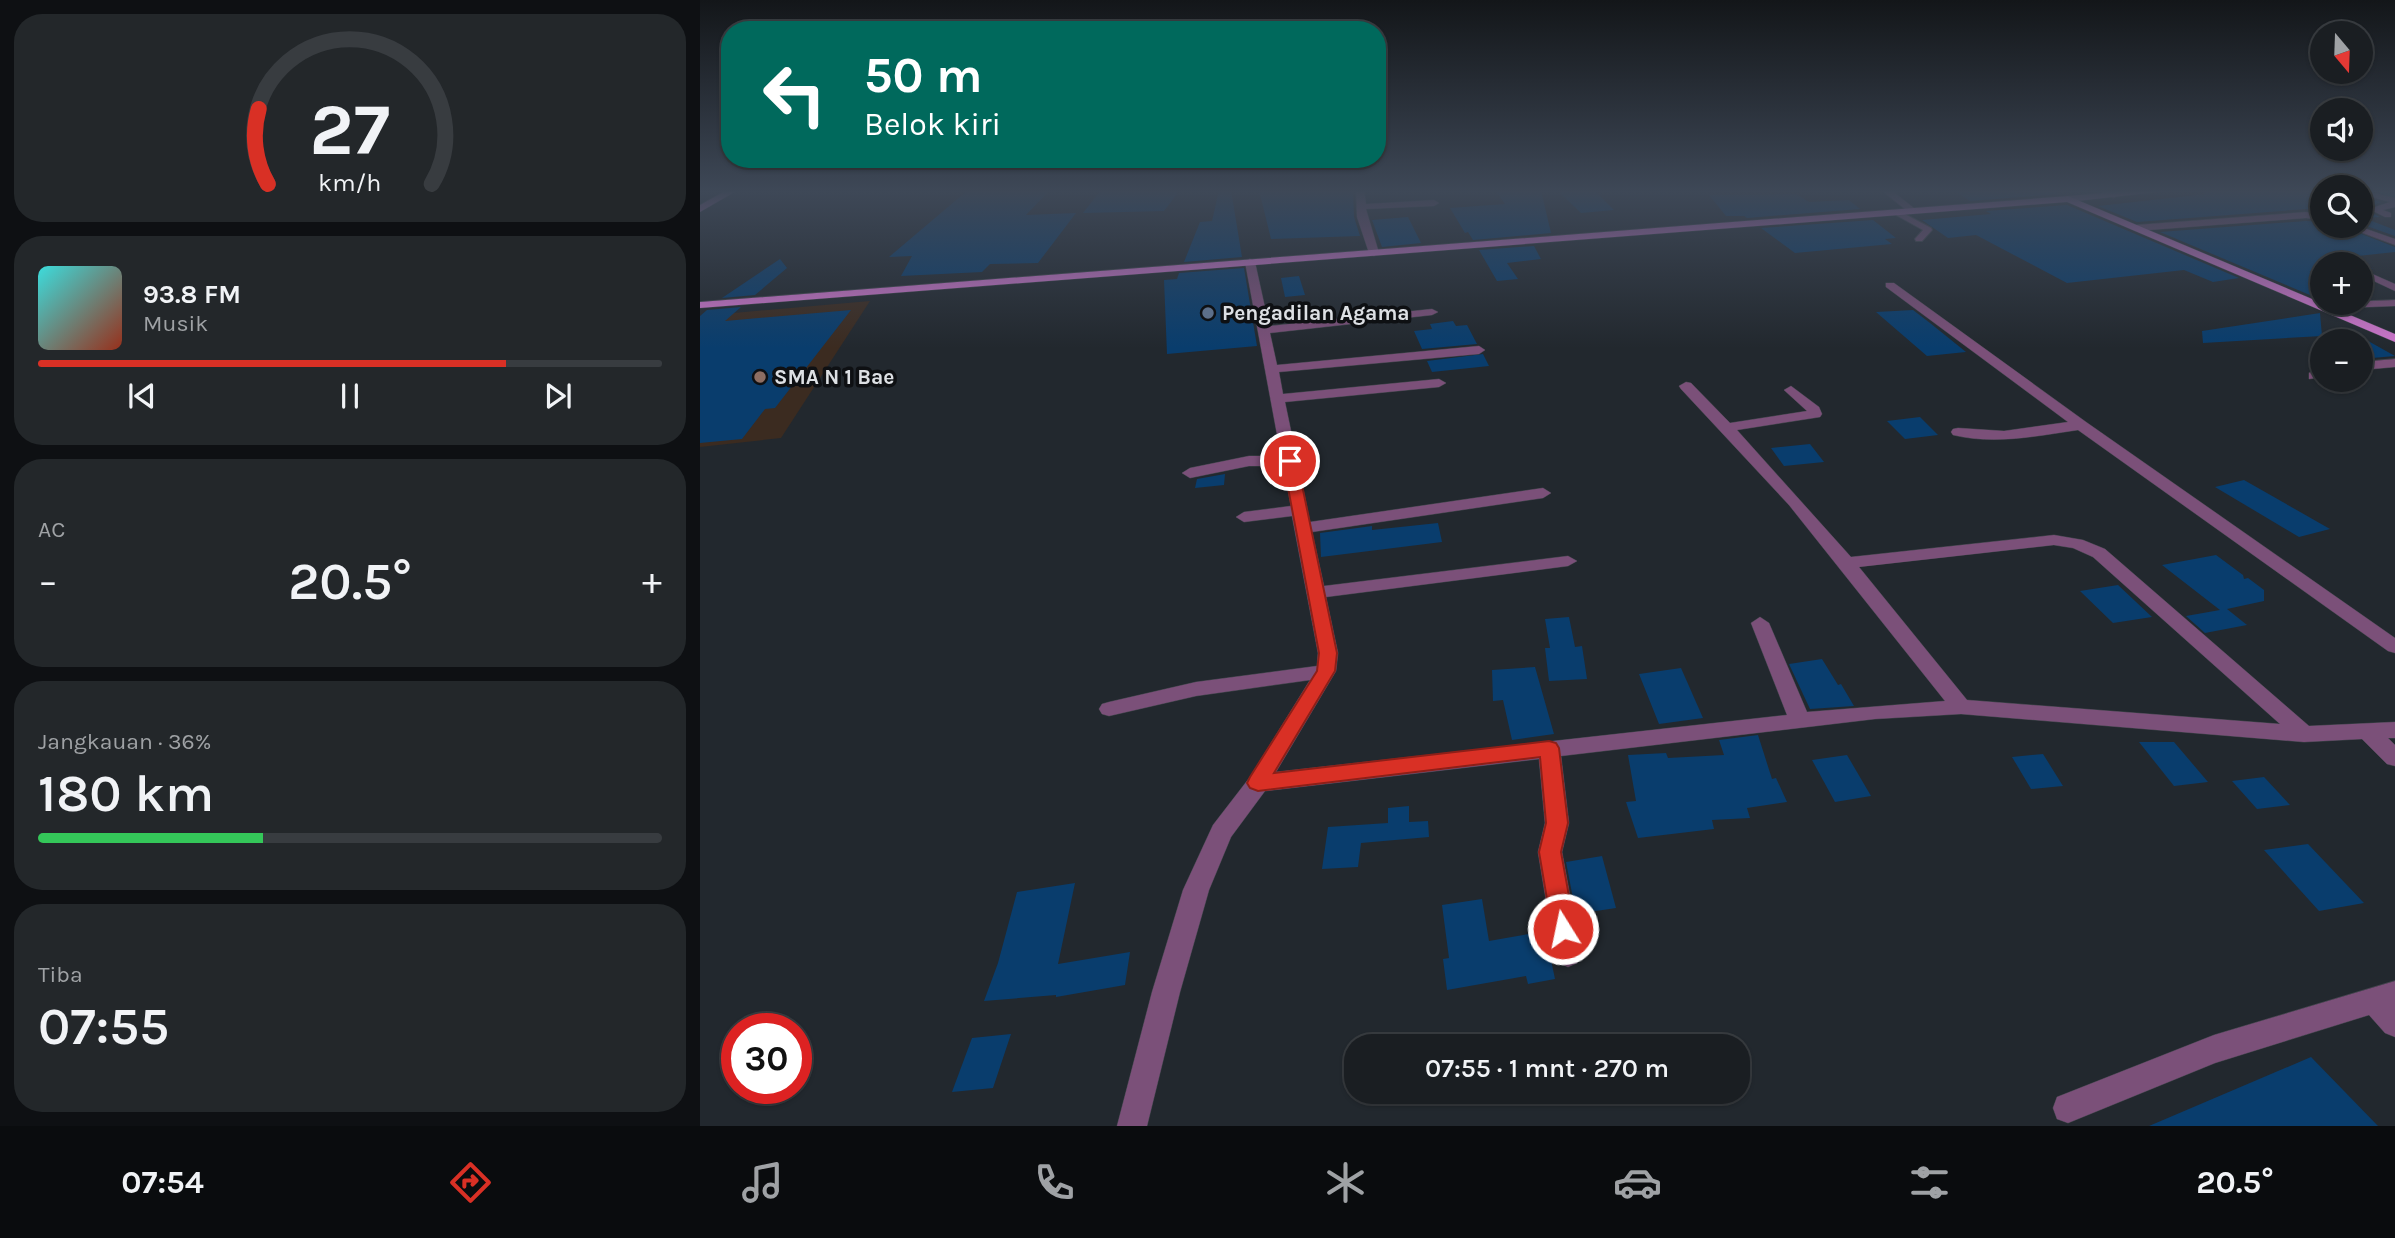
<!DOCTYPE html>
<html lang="id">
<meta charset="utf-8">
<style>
body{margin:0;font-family:Karla,sans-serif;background:#23272a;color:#f1f3f6;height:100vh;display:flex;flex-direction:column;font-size:26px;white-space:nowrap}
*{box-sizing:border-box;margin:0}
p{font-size:23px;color:#9fa2a5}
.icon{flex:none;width:38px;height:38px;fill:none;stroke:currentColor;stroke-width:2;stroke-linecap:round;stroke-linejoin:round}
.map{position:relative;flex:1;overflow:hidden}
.details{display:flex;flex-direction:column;gap:14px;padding:14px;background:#0e1013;width:700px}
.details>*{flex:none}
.top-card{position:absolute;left:21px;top:21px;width:665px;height:147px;border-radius:28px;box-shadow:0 2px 5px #0004,0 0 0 2px #383c40;background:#00695c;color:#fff;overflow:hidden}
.needle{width:46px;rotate:161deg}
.tools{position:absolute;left:1610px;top:21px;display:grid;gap:14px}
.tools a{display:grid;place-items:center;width:63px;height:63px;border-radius:50%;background:#1a1e22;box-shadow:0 2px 5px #0004,0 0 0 2px #383c40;font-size:35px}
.speed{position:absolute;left:21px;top:1013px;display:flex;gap:14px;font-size:35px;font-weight:700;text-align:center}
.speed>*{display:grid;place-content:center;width:91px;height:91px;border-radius:50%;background:#1a1e22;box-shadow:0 2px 5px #0004,0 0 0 2px #383c40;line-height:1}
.speed .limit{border:10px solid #d22;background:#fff;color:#111}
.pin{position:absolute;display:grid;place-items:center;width:60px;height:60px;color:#fff;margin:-30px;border:4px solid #fff;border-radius:50%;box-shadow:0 2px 7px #0007}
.me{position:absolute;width:77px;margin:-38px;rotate:350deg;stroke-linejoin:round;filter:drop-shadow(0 0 5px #0008)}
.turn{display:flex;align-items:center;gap:24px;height:147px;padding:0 28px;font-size:32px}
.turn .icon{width:91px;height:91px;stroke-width:2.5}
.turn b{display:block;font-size:49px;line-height:60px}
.big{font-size:52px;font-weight:600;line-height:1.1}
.details .tile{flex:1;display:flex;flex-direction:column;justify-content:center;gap:10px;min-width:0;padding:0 24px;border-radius:28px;background:#23272a}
.details .dial{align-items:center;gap:0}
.dial svg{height:182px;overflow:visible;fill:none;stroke:#383c40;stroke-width:7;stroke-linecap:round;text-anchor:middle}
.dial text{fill:#f1f3f6;stroke:none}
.song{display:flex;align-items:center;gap:21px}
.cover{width:84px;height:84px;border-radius:10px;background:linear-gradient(135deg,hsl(180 70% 55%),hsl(10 70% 35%))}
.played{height:7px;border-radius:4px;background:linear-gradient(90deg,#d93025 75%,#383c40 75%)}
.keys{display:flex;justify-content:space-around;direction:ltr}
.heat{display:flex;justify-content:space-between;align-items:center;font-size:38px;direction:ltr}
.charge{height:10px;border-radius:5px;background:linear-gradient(90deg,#34c759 36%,#383c40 0)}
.trip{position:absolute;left:644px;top:1034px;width:406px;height:70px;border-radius:28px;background:#1a1e22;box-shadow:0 2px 5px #0004,0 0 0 2px #383c40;font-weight:600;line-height:70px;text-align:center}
.tab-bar{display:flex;height:112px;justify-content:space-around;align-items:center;background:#0a0c0e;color:#9fa2a5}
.tab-bar .icon{width:49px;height:49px}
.tab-bar .selected{color:#d93025}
.tab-bar b{font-size:32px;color:#f1f3f6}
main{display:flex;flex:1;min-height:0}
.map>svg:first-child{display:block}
</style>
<main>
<section class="details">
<div class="tile dial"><svg viewBox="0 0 100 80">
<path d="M14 69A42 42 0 1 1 86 69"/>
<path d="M14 69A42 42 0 0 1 10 36" stroke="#d93025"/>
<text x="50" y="56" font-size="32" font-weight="700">27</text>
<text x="50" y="72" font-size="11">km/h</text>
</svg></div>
<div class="tile">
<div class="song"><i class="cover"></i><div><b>93.8 FM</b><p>Musik</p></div></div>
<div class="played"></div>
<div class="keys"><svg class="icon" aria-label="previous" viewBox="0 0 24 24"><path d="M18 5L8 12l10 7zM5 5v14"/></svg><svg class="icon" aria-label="pause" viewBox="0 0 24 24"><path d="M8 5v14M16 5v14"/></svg><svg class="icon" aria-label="next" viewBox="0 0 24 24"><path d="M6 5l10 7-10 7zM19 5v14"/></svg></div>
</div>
<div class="tile"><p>AC</p>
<div class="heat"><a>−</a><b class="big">20.5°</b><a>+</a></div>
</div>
<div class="tile"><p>Jangkauan · 36%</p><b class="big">180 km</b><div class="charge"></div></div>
<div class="tile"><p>Tiba</p><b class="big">07:55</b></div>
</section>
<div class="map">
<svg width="1695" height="1126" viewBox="0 0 1695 1126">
<rect width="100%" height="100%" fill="#22282e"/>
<path fill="#3b2b20" d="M170,301L81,438L0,447V316Z"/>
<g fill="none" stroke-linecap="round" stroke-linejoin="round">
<path stroke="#0f606c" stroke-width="4.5" d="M1679,190L1695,197"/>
</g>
<g fill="#093d6d">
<path d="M268,190H350L326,215L376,213L338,263L290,264L282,272L201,276L212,256L189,257Z"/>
<path d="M401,190H480L464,211L383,213Z"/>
<path d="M519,190H531L542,257L484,262L500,222L512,221Z"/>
<path d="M559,190L653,192L654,217L660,236L571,239Z"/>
<path d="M795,190H841L851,233L773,240L768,232L765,233L750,208L805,204Z"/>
<path d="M857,190H894L914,210L881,213Z"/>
<path d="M1253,190H1309L1316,193L1353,191L1359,194L1270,201Z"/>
<path d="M1501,190H1622V211L1606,209L1437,222L1398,206L1506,194Z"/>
<path d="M1096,194L1109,202L1149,200L1160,209L1047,218L1044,216H1026L1009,195Z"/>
<path d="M1661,197L1681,202L1667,208L1668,211L1680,217L1664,218L1695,230V236L1661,224Z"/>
<path d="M1367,205L1539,278L1513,282L1484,270L1367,283L1276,235L1248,238L1222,220L1291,214L1286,211Z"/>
<path d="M708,217L721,243L682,247L672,220Z"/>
<path d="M1173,220L1196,238L1185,239L1192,244L1095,253L1061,228Z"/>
<path d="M1606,221L1622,222V226H1641L1695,247V252L1648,257L1673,269L1661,266V264H1622V271H1609L1622,276V300L1460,232Z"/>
<path d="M834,246L841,259L807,263L818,279L797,281L779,250Z"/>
<path d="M80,259L87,268L55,295L22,298Z"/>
<path d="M544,268L557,346L467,354L464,280L477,279L479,273Z"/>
<path d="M599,276L605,295L585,297L581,278Z"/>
<path d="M41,307L25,321L151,310L75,408L65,409L42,439L0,443V316L7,310Z"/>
<path d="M1213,310L1230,323L1266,352L1227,356L1176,312Z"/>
<path d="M1620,313L1622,336L1503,343L1502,331Z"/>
<path d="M753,321L756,326L767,325L777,344L722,349L714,331L732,329L730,324Z"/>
<path d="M1661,337L1695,356L1661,359Z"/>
<path d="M783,354L789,366L732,372L727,361Z"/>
<path d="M1220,417L1238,435L1205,439L1187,421Z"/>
<path d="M1110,444L1124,462L1084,466L1071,448Z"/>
<path d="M525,474L524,485L495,488L497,479Z"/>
<path d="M1544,480L1630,529L1599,537L1515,487Z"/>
<path d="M738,523L742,542L621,557L620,533L672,526V530Z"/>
<path d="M1516,555L1543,575L1544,579L1548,578L1564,590V601L1527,609L1547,625L1505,633L1486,616L1520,610L1462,565Z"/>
<path d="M1418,585L1452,617L1413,623L1380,591Z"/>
<path d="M869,617L875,647L882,646L887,679L849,681L845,648H850L845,619Z"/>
<path d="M1122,659L1138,685L1141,684L1154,706L1110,709L1089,664Z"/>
<path d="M835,667L854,734L812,740L803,700L793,701L792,670Z"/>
<path d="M981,668L1003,718L959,724L939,674Z"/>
<path d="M1058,735L1072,779L1076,778L1087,802L1047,808L1050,818L1012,820L1014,829L938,838L926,802L936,801L928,755L966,753L968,758L1024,755L1019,740Z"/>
<path d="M1439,742H1474L1508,782L1474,786Z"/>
<path d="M1343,754L1363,786L1331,789L1312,757Z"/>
<path d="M1147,755L1171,796L1135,802L1112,760Z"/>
<path d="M1564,777L1590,805L1557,809L1532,781Z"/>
<path d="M709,806V822L728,821L729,837L661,843L658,867L622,869L628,827L688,823V808Z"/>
<path d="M1608,844L1664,903L1619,911L1564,850Z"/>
<path d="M902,856L916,908L876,914L866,862Z"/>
<path d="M375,883L358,964L430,952L425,985L356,997V995L284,1001L298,963L317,892Z"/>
<path d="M782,899L789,941L845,931L855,979L828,984L826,976L747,990L743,959L749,958L742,905Z"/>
<path d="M311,1034L293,1088L252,1092L272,1038Z"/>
<path d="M1611,1057L1678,1126H1449Z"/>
</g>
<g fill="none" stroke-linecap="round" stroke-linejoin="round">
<g stroke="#40454b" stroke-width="2">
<path id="service" d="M1199,211L1231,228L1232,230L1222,241H1216L1215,239L1223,230L1196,215V211Z"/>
</g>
<g stroke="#40454b" stroke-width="1">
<g id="minor">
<path d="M656,190H664L666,204L734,200L739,203L734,206L666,209L679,253L674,256L669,253L657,217Z"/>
<path d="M1181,190H1191L1219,212L1211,214Z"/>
<path d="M1398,190H1410L1418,195L1414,198Z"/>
<path d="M1661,190L1695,198V207L1683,210L1691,213V217H1685L1669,209L1690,202L1661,194Z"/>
<path d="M1606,212L1622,214V220L1606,218L1436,231L1431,228L1436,225Z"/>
<path d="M1644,226H1658L1695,239V245Z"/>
<path d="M550,259L555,262L569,326L732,309L738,312L732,315L570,333L577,365L779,346L785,350L779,354L579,372L583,394L739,379L746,383L739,387L585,402L610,522L843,488L851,493L843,498L612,532L624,586L868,556L877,561L868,566L626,597L638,653L636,671L576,772L1087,715L1051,623L1060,617L1069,623L1107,712L1245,701L1089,505L981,389L979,386L986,382L991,383L1030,423L1107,411L1084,390L1091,386L1119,407L1122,414L1120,417L1037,430L1151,557L1354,535L1383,540L1405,549L1609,726L1695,722V738H1688L1695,745V766L1687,764L1662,739L1604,742L1261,714L1175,719L861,756L869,823L862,852L881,955L877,963L868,967L859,963L855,955L838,852L845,823L839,759L565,791L531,837L509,890L480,992L447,1126H417L452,992L483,890L513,825L550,777L610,680L496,696L409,716L402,714L399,709L402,704L409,702L496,682L617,666L618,653L592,516L544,522L536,517L544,512L591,506L583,466H549L490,478L482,473L490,468L549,456H581L545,262ZM1354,545L1373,548L1393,557L1580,724L1267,700L1159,567Z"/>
<path d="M1661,269L1695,284V291L1661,275Z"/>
<path d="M1186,283H1194L1386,422L1695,638V653L1688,651L1378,430C1336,436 1295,445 1253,435L1251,432L1253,429L1258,428L1304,431L1368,422L1186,287Z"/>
<path d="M1695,300V306L1619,309L1613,306L1619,303Z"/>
<path d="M1695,359V367L1661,370V362Z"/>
<path d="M1622,367V377L1609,379V373Z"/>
<path d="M1695,981V1037L1685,1033L1669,1015L1515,1063L1368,1123L1357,1119L1353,1108L1357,1097L1514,1035Z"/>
</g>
</g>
<g stroke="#40454b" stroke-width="1">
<g id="secondary">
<path d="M27,190H38L0,212V205Z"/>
<path d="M1437,190H1475L1368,202L1364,199L1368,196Z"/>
</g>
</g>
<g stroke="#40454b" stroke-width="1">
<path id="primary" d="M1368,196L1695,334V342L1367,202L0,308V302Z"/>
</g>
<use href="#service" fill="#7b5079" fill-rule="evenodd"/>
<use href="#minor" fill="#7b5079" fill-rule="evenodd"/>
<use href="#secondary" fill="#aa66a8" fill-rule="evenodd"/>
<use href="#primary" fill="#ce76cc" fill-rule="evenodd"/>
</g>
<linearGradient id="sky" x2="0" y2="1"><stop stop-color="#131619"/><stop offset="0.55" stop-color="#3e4857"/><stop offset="1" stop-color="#3e4857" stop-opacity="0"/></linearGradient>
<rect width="1695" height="348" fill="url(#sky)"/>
<path fill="#d93025" stroke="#8d1f18" stroke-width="2" d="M590,457L597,461L637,653L635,671L574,773L849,741L856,743L859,748L868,823L861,852L875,929L872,936L863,939L855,936L852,929L839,852L846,823L840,757L558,791L550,788L547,783L550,777L617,671L619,653L583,461Z"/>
<circle fill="#5c6f8a" stroke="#0e1013" stroke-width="2.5" cx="508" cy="313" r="7"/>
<circle fill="#8d6e63" stroke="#0e1013" stroke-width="2.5" cx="60" cy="377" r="7"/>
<g text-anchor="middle" stroke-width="7" stroke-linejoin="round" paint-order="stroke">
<g font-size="21" font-weight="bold" fill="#dde0e4" stroke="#0e1013" text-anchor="start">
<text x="522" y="320">Pengadilan Agama</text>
<text x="74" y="384">SMA N 1 Bae</text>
</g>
</g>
</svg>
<div class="tools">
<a><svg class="needle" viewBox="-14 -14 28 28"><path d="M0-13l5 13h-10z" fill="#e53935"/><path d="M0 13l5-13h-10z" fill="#9fa2a5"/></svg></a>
<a><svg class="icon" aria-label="sound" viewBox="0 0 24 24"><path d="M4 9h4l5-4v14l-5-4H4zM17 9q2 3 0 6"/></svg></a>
<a><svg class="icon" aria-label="search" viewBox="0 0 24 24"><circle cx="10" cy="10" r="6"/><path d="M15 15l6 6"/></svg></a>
<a>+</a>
<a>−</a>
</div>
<div class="speed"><div class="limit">30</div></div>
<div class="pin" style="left:590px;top:461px;background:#d93025"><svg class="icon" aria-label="arrive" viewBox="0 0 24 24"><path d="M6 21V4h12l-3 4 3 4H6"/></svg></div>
<svg class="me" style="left:863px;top:929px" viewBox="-20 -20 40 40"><circle r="17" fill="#d93025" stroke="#fff" stroke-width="3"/><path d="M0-11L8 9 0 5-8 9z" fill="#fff"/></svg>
<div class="trip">07:55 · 1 mnt · 270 m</div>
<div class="top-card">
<div class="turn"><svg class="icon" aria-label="left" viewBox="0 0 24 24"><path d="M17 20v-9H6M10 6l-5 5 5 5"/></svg><div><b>50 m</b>Belok kiri</div></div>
</div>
</div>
</main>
<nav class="tab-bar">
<b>07:54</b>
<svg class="icon selected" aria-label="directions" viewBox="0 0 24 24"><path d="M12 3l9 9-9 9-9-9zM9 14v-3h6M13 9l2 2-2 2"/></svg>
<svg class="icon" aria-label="music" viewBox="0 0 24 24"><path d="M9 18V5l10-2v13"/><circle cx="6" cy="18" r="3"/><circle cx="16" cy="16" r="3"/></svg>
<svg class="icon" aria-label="phone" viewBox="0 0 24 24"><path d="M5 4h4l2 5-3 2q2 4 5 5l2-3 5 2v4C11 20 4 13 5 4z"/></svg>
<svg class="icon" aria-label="climate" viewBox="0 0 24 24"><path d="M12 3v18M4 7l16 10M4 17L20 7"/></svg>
<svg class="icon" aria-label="car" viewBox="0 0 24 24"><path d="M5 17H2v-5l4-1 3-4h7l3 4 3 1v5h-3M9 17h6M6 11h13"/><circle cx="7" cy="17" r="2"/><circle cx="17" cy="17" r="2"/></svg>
<svg class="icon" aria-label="filters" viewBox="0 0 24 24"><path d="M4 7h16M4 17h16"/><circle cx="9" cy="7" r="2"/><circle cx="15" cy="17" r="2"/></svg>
<b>20.5°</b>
</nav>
